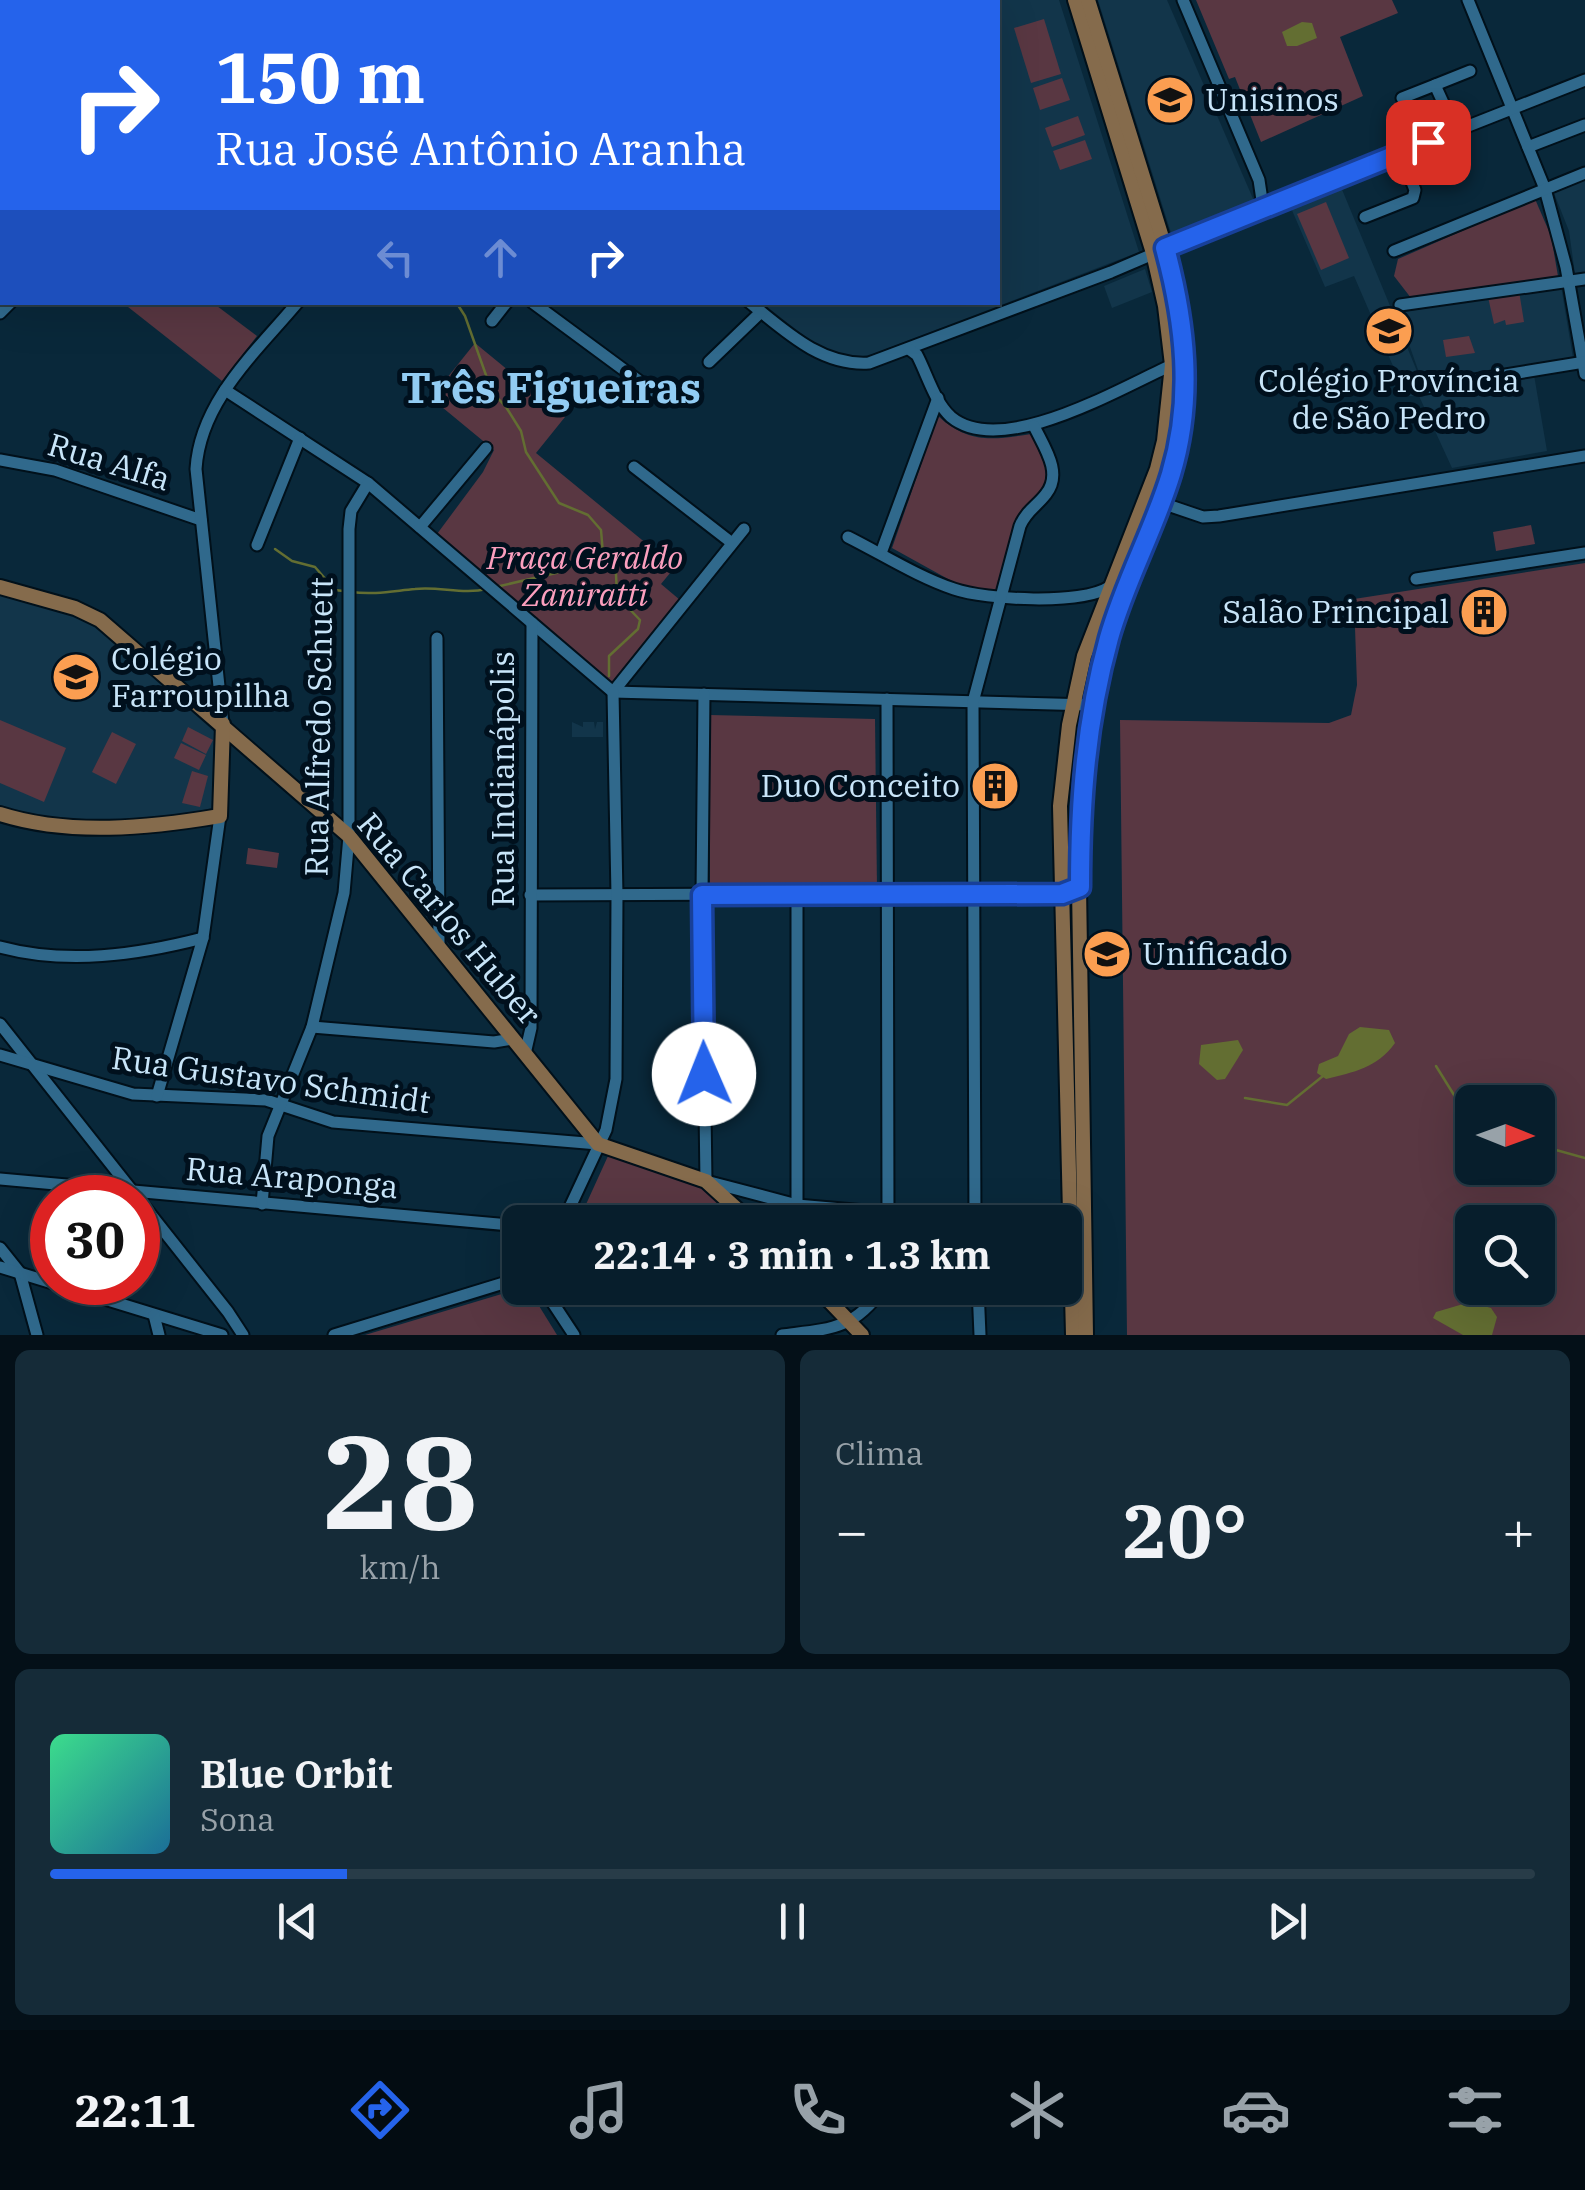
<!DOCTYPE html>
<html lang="pt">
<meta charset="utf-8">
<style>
body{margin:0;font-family:"IBM Plex Serif",serif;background:#152b38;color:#f1f3f6;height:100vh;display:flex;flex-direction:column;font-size:38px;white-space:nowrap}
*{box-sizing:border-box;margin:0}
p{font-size:32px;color:#98a2a9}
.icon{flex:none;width:55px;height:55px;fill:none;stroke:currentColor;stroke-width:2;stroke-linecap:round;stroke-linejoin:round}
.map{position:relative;height:1335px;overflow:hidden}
.sheet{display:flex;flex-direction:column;gap:15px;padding:15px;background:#041018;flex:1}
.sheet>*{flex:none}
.banner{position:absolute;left:0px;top:0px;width:1000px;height:305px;box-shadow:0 10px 40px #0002,0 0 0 2px #283c48;background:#2563eb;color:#fff;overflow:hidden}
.needle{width:65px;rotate:91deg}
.controls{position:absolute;left:1455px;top:1085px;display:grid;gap:20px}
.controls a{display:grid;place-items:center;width:100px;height:100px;border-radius:15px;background:#071e2c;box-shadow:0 10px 40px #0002,0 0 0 2px #283c48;font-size:50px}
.speed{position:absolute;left:30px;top:1175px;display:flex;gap:20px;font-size:50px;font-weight:700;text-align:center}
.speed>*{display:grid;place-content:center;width:130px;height:130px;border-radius:50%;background:#071e2c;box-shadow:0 10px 40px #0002,0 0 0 2px #283c48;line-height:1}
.speed .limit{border:15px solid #d22;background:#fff;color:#111}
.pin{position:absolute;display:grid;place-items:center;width:85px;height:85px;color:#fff;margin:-42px;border-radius:20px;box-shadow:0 5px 15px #0006}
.me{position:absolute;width:110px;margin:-55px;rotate:359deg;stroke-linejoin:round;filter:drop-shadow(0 0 8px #0008)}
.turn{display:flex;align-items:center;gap:35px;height:210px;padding:0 50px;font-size:45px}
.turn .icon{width:130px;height:130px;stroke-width:2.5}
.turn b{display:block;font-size:70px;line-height:85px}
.lanes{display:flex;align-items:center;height:95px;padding:0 50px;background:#0003;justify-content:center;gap:50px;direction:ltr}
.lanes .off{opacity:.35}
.big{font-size:75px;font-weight:800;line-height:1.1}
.sheet .tile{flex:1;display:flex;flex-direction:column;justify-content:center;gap:15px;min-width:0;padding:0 35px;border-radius:15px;background:#152b38}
.sheet .dial{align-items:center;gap:0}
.dial b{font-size:130px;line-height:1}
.song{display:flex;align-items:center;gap:30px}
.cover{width:120px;height:120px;border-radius:15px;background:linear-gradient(135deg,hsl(150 70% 55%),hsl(200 70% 35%))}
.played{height:10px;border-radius:5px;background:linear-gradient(90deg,#2563eb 20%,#283c48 20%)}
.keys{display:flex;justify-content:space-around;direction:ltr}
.heat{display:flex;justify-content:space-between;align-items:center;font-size:55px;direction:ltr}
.sheet .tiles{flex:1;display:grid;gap:15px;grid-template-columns:1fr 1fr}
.tile:last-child{grid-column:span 2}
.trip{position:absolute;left:502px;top:1205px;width:580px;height:100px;border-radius:15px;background:#071e2c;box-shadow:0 10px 40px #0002,0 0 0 2px #283c48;font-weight:800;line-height:100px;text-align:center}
.menu{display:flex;height:160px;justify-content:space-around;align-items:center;background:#030c12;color:#98a2a9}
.menu .icon{width:70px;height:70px}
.menu .on{color:#2563eb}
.menu b{font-size:45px;color:#f1f3f6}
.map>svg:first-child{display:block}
</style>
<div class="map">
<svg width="1585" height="1335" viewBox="0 0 1585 1335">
<rect width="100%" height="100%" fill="#09283a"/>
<g fill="#12354a">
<path d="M779,0H1059L1139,252L873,354L853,358L821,349L762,303L998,302V2H778Z"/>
<path d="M1098,0H1167L1254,201L1172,236Z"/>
<path d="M1585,180V272L1575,274L1569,231L1554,193Z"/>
<path d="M1341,187L1426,393L1534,375L1547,451L1452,468L1419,396H1406L1354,276L1325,287L1291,208Z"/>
<path d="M1145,269L1152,292L1112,308L1104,286Z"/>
<path d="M1561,286L1573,358L1423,384L1398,313Z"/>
<path d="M0,589L87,618L218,735L212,808L164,821L50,822L0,805Z"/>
<path d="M572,722L583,727V722H594L595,729L597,722H603V737H572Z"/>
</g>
<g fill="#593742" fill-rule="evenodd">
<path d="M592,0H767L595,2Z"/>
<path d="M1196,0H1392L1398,13L1340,37L1363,96L1261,142L1235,77L1229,79Z"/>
<path d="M1044,19L1061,74L1031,83L1014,28Z"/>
<path d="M1062,78L1070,100L1040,110L1033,88Z"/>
<path d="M1078,116L1085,135L1052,147L1045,128Z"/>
<path d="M1085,140L1092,159L1060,170L1053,151Z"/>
<path d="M1535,199L1551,236L1558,276L1411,298L1394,276L1398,259Z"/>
<path d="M1326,202L1349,258L1321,270L1297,214Z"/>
<path d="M1519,291L1524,322L1506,325L1505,320L1494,324L1488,297Z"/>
<path d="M123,303H213L257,336L222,381Z"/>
<path d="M1469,336L1475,353L1446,357L1443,340Z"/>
<path d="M475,343L565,417L536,453L675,567L661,584L680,600L613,686L437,534L483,472L494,450L431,398Z"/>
<path d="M938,416C969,444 992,440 1031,434L1047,470V481L1017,520L999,592L957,584L892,548Z"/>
<path d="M1531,525L1535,544L1496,551L1493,532Z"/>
<path d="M1585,563V1335H1127L1120,720L1329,723L1351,715L1357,685L1354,599ZM1472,1102H1538V1168H1472ZM1472,1222H1538V1288H1472Z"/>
<path d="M710,715L875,719L877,888L710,889Z"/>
<path d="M0,720L66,748L44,802L0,783Z"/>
<path d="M188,727L213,740L206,754L182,741Z"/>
<path d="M112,732L136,744L116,784L92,772Z"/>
<path d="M181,743L206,755L199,770L174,758Z"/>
<path d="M192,771L208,776L200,807L182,803Z"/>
<path d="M248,848L279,853L277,868L246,864Z"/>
<path d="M608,1156L700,1185L731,1211L690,1222H578Z"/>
<path d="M522,1288H528L557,1335H365Z"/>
</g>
<g fill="#636e32">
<path d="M1302,22L1312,23L1317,38L1297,46H1287L1282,32Z"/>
<path d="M1360,1027L1389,1030L1395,1043C1377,1068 1354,1072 1326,1079L1317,1073L1319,1064L1338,1056L1349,1034Z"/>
<path d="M1238,1040L1243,1050L1225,1079L1217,1080L1199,1064L1201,1045Z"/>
<path d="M1470,1302L1491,1308L1497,1317L1492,1335H1463L1433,1318L1436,1312Z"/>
</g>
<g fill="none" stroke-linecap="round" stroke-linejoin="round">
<g stroke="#636e32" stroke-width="2.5">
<path d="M456,302L465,316L492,392L506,407L521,431L526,452L559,503L588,515L601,530L603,554"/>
<path d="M275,549L292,561L315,567L335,590L343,591"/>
<path d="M500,586L556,573L594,555H603L616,574L617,596L640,620L638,629L609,656V676"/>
<path d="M351,592C374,595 393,591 415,589C439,586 463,595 487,589"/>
<path d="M1436,1066L1472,1124"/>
<path d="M1245,1098L1287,1105L1323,1076"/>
<path d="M1538,1145L1585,1158"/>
</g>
<g stroke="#01101a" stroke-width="15">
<g id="minor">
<path d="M122,0L126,2"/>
<path d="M356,0L360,2"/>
<path d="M1183,0L1259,180L1263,207"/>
<path d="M1468,0L1545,189L1566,267L1585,374"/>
<path d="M301,2L304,0"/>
<path d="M486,2L490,0"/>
<path d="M777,2V0"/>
<path d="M1435,85L1470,71"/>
<path d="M1402,98L1435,85L1456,131"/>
<path d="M1528,147L1585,125"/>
<path d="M1365,217L1413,198L1415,190L1408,172"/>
<path d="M1394,251L1585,173"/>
<path d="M532,302L662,398L671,399"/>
<path d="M749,302C785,331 821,366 869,363L1111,272L1263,207L1585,80"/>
<path d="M1400,305L1585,279"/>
<path d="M0,313L11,302"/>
<path d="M492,321L507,302"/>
<path d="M909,349L917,355C927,374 935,403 951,417C1002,459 1120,388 1172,365"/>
<path d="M709,362L761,312"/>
<path d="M1425,388L1585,362"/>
<path d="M225,390L368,483L613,692"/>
<path d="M0,460L55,470L201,520"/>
<path d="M634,467L732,543"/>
<path d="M1147,498L1203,517L1219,516L1585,456"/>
<path d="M420,527L486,448"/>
<path d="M848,537C882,554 918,577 954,589C986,600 1082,605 1109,587"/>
<path d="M257,545L300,438"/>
<path d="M881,553L938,398"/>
<path d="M1416,579L1585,553"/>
<path d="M437,638L439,944"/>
<path d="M613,692L1091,705"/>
<path d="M613,692L744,529"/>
<path d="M704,694L702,895L706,1181L797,1205"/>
<path d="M887,699L888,1222"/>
<path d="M223,724L196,469C200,401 257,351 298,302"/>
<path d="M530,895L1062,893L1079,887"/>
<path d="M0,947C67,965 137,955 203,938"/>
<path d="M0,1024L228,1312L243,1335"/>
<path d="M312,1027L494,1042L512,1039"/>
<path d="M525,1054L531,1028L532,623"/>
<path d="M0,1055L133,1094L266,1100L333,1122L598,1144"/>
<path d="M157,1096L203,938L220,816"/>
<path d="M0,1179L520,1226"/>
<path d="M262,1204L268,1136L312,1027L344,893L349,836V529L351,511L368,483"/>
<path d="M563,1222L606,1130L616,1079L617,895L613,692"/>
<path d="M704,1222L797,1205L991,1222"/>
<path d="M797,1222V895"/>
<path d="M975,1222L973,702L1020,526C1026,511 1037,506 1046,494C1063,473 1044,447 1034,426"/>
<path d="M0,1248L20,1273L37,1335"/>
<path d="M0,1267L222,1335"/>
<path d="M543,1288L574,1335"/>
<path d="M978,1288L980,1335"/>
<path d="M154,1315L159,1335"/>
<path d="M334,1335L520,1278"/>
<path d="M782,1335C829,1329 854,1330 883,1288"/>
</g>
</g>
<g stroke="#01101a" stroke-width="18">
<g id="major">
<path d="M55,2L56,0"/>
<path d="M88,2L90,0"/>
<path d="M0,87L2,83"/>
<path d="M0,133L2,130"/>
<path d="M0,587L75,608L100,620L349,836L598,1144L706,1181L751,1222"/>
<path d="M0,814C69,836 149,828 220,816L223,724"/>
<path d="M817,1288L862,1335"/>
<path d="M1073,1335L1060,806L1069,725L1084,656L1157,469L1164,441L1172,365L1165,306L1153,253L1075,0"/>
<path d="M1086,1335L1079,887L1081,795L1086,739L1091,705L1117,608L1171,474L1180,443L1185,370L1179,301L1165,247L1088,0"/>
</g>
</g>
<use href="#minor" stroke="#30698c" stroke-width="11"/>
<use href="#major" stroke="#856b4c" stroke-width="14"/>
</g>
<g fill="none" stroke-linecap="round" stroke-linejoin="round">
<g stroke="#184099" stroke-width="25">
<path id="route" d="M704,1074L702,895L1062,894L1080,887C1080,801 1086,721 1109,638C1125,581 1154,530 1171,474C1194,398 1185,322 1165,248L1428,142"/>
</g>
<use href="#route" stroke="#2563eb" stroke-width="18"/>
</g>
<defs>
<g id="university-disc" transform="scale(2.5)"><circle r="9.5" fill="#fb9e51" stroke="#00101d"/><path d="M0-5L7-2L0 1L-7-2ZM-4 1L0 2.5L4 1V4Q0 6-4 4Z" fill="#111"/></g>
<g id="school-disc" transform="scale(2.5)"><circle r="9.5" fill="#fb9e51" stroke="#00101d"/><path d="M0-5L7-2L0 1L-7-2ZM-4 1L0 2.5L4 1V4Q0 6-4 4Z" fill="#111"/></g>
<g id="building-disc" transform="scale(2.5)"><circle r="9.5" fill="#fb9e51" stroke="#00101d"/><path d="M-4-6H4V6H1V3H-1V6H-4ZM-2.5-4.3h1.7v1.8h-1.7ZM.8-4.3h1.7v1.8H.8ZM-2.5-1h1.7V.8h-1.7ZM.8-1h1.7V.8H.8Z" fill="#111"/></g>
</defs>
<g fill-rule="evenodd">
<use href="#university-disc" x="1170" y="100"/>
<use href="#school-disc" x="1389" y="331"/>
<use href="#building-disc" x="1484" y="612"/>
<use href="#school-disc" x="76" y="677"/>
<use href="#building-disc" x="995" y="786"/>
<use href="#school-disc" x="1107" y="954"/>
</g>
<g text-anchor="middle" stroke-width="10" stroke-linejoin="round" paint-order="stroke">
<g font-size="32" fill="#c8e5f9" stroke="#00101d" text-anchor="start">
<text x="1205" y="111">Unisinos</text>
<text x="1389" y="392" text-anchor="middle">Colégio Província<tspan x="1389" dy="37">de São Pedro</tspan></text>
<text x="1449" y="623" text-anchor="end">Salão Principal</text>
<text x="111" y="670">Colégio<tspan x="111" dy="37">Farroupilha</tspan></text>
<text x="960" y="797" text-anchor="end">Duo Conceito</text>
<text x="1142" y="965">Unificado</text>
</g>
<g font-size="32" fill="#c8e5f9" stroke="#00101d">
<text transform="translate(109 462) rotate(17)" y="11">Rua Alfa</text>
<text transform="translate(319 727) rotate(-89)" y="11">Rua Alfredo Schuett</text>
<text transform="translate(503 779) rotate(-90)" y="11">Rua Indianápolis</text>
<text transform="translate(449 919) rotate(50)" y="11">Rua Carlos Huber</text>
<text transform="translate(271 1080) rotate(8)" y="11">Rua Gustavo Schmidt</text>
<text transform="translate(292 1178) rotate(5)" y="11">Rua Araponga</text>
</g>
<g font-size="32" font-style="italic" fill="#fb9fbe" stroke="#00101d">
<text x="585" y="569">Praça Geraldo<tspan x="585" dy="37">Zaniratti</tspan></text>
</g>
<g font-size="42" font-weight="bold" fill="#92ccf3" stroke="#00101d">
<text x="551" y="403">Três Figueiras</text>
</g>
</g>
</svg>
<div class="controls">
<a><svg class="needle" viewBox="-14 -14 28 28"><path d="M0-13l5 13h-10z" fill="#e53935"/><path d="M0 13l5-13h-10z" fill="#98a2a9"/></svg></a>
<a><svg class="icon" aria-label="search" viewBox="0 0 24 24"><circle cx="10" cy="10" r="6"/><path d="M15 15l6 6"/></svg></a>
</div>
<div class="speed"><div class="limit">30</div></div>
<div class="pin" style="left:1428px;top:142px;background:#d93025"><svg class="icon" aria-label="arrive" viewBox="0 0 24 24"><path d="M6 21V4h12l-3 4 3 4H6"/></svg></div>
<svg class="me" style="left:704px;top:1074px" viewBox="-20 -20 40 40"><circle r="19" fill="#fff"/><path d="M0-13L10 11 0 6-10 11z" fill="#2563eb"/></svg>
<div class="trip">22:14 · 3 min · 1.3 km</div>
<div class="banner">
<div class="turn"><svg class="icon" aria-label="right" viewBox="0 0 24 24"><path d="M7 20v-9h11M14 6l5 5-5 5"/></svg><div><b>150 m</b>Rua José Antônio Aranha</div></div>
<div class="lanes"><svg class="icon off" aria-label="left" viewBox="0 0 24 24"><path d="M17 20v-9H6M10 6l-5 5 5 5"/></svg><svg class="icon off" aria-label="ahead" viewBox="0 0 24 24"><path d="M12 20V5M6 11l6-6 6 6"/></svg><svg class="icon" aria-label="right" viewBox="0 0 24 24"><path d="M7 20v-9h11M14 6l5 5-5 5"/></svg></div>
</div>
</div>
<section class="sheet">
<div class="tiles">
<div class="tile dial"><b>28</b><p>km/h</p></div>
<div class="tile"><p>Clima</p>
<div class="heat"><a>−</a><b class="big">20°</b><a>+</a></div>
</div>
<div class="tile">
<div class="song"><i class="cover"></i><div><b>Blue Orbit</b><p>Sona</p></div></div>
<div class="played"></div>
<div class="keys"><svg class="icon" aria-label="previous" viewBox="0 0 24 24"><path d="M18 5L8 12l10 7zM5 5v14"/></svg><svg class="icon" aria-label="pause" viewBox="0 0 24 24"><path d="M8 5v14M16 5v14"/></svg><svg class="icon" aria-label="next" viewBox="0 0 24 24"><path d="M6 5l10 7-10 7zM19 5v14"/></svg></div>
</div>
</div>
</section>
<nav class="menu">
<b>22:11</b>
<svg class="icon on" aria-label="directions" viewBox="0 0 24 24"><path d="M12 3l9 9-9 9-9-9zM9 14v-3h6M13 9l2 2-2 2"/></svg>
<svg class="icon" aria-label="music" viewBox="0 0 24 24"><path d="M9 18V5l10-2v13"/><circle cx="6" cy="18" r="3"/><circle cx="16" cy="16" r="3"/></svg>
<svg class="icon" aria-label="phone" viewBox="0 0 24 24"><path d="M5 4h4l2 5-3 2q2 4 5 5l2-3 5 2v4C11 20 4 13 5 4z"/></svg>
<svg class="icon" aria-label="climate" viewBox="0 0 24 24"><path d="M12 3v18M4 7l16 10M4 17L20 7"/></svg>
<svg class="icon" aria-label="car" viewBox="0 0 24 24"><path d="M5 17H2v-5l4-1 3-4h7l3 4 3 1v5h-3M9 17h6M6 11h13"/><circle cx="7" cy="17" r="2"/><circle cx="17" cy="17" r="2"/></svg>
<svg class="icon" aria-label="filters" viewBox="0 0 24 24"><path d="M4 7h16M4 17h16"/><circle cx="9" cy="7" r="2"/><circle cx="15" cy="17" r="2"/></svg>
</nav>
